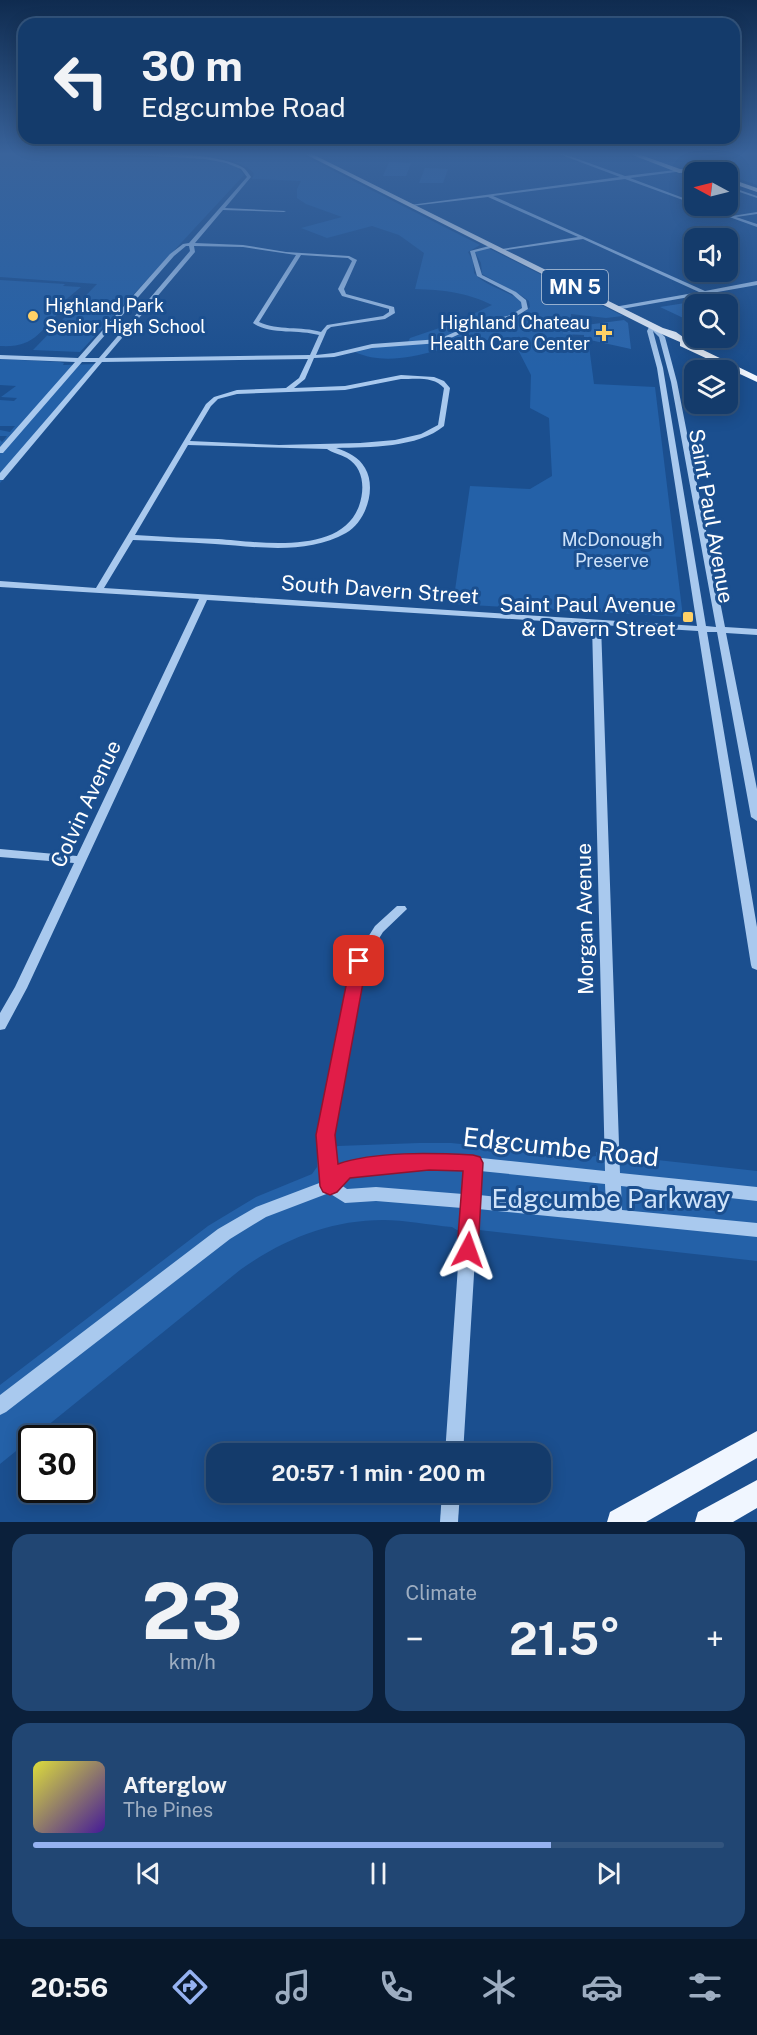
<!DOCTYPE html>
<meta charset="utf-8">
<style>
body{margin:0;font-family:"Public Sans",sans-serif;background:#214673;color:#f1f3f6;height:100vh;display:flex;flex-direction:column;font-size:22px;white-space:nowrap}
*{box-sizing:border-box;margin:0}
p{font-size:20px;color:#9dadc1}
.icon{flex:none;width:33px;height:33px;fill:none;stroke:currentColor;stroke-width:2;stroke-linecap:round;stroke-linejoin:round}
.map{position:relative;height:1522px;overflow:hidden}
.drawer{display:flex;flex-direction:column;gap:12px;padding:12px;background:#0b203b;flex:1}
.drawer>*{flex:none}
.top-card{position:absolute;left:18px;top:18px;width:722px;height:126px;border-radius:18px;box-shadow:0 3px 15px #0003,0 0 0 2px #33557e;background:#143b6b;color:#f1f3f6;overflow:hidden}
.needle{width:39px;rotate:277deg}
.buttons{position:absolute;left:684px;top:162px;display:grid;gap:12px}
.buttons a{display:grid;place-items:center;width:54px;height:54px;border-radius:12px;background:#143b6b;box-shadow:0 3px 15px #0003,0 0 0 2px #33557e;font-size:30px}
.speed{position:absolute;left:18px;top:1425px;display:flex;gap:12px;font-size:30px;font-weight:700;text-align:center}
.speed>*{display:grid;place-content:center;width:78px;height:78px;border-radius:50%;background:#143b6b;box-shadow:0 3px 15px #0003,0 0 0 2px #33557e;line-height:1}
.speed .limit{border:3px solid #111;border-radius:9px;background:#fff;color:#111}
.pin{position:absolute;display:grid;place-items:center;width:51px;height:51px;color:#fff;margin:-26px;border-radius:12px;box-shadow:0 3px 9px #0006}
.me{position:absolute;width:66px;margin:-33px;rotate:4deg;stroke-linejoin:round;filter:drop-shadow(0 0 4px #0008)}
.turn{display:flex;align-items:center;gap:21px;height:126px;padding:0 24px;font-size:27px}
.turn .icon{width:78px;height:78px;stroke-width:2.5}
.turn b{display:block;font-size:42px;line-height:51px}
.big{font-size:45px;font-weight:700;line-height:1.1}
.drawer .widget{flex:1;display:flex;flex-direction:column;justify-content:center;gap:9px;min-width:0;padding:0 21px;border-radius:18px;background:#214673}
.drawer .dial{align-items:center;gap:0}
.dial b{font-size:78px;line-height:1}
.song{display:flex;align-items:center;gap:18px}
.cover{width:72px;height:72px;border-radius:9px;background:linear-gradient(135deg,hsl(60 70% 55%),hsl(260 70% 35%))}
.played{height:6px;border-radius:3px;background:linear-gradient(90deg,#95b2f1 75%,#33557e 75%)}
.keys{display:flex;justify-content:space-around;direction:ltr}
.heat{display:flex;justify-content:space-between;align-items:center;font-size:33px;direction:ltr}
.drawer .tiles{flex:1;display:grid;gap:12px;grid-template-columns:1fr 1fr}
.widget:last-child{grid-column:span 2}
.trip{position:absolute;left:206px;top:1443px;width:345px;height:60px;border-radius:18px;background:#143b6b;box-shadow:0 3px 15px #0003,0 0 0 2px #33557e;font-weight:700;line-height:60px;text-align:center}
.tab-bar{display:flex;height:96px;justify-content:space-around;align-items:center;background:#08182b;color:#9dadc1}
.tab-bar .icon{width:42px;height:42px}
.tab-bar .selected{color:#95b2f1}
.tab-bar b{font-size:27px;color:#f1f3f6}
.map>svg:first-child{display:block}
</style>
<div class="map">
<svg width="757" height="1522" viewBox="0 0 757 1522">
<rect width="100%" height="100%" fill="#1b4f8f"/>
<g fill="#2461a8">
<path d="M0,154L201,158L237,166L244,175L80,352L33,350L97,284L0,277Z"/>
<path d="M129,154H300L480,245L468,252L473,261L474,273C486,287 507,290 521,301L522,307L515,314L470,325L444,338L408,342L410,338L454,323L492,305C466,292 443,290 415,289L424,253L399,235L372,226L327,238L301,228L342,217L306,204L297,198V189L301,181L252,179L254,174C239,150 156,155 129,154Z"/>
<path d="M657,154H757V185L728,175V172H719Z"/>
<path d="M488,248L623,316L606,318L571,314L573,342L589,346L594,384L655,387L683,617L453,604L470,486L530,489L552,476L549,418L530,408L531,375L514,342C505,342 494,340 485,340C445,344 396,371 355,352L377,347L442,342L478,327L520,316L530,307L529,301L519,294L482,274L481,263L475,252Z"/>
<path d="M0,280L65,284L63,286L81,287L57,307L63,308C40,331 35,348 0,346Z"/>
<path d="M0,359L60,362L64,363L63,365L99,364L0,483V440L2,442L7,436H0V430L10,432L15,426H0V400L14,401L17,398L1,397L16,386L0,385Z"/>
<path d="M419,1143H451L589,1157L596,1156V1152L623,1153L630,1157L757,1171V1261L479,1230H457L452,1227C429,1225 405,1220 383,1220C330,1220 282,1240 240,1270L0,1464V1385L208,1226L256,1197L312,1174L317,1167V1156L338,1146Z"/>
</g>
<g fill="#2a66ad">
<path d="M389,162L409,163L411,164L406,176H383Z"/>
<path d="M425,168L448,169L443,183H419Z"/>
<path d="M685,303L694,307V323L660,307Z"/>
<path d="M624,320L628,323L631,349L590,340V338L584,337V335L563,334V328Z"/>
</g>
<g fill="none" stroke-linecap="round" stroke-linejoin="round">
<g fill="#a9c9ee" fill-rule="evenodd">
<path d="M93,154C128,152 212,150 242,167C246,169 248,173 251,177L225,208L286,211L284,212L223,210L195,243L243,245L286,252L349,256L357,260L344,289L346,294L394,307L395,313L385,319L331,327L327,330L316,355L334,353L372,344L439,339L471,325L511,315L522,308L521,302L512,294L477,276L470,251L493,245L495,247L475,252L482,275L516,292L526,300L528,309L515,317L475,327L440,343L372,348L334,357L314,358L305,379L294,388L345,386L401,375L434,377L444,381L450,388L444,426C418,448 369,447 336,448C348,452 359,457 365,468C377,488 366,522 346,533C307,555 258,547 215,544C188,542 160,541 133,540L104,588L697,626L657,368L647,331L650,325L652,324L665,337L677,382L725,627L757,629V635L726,633L757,789V821L751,817L717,632H707L757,927V970L752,968L751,965L698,631L601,625L620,1173L757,1187V1201L621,1186L622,1210L757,1223V1237L478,1209L463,1454H445L462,1208L376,1201L345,1203L329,1193L266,1217L230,1239L6,1412L0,1415V1395L218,1229L256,1207L322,1182L318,1135L353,961L375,926L397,906H405L407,909L383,932L365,961L332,1135L336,1169L344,1163L398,1156L452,1155L605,1171L592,624L207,600L27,988L5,1029L0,1030V1013L15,987L74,863L0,857V849L77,856L199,599L0,587V581L96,588L206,404L214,397L237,390L286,388L299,378L308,359L102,362L3,480H0V473L96,362H82L3,453H0V447L75,362L0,359V355L78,358L170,254L183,244L189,243L247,177L241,169L226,163L205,159L153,156ZM186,246H189L190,251L99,358H85L174,256ZM194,246L243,247L296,255L253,323C271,335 299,329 319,335L310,355L105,358L195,252ZM301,255L348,258L352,261L338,289L342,296L389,309V312L383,316L327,325L321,332C301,326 278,331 259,322ZM653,331L659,337L671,382L716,627L706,626L663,368ZM401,379C415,379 434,376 444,388L438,425L421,434L395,440L360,443L279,445L190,441L211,406L218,399L237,394L345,390ZM188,445L327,449C332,453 340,454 347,458C364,468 365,489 359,506C341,556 258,542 218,539C190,538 163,537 135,535ZM452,1167L465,1169L463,1194L376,1187L347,1189L341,1185L348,1176L398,1170ZM480,1171L605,1184L606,1208L479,1195Z"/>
<path d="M559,154H564L625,176L692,168L691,170L630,178L694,202V204L625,179L493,196L705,291L757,281V285L616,310L614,309V307L699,292L583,239L500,251L502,249L578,237L488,197L412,206L410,205L620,177Z"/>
<path d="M728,186L757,196V198L728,188Z"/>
<path d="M699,206H704L732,216L757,212V214L736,217L757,224V227Z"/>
<path d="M442,1492H460L458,1522H440Z"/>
</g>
<g fill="#f0f6ff" fill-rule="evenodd">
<path d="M305,154H312L663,328L676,332L697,347L757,376V382L680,346V342L657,332Z"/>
<path d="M757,1431V1458L646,1522H607L610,1512Z"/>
<path d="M757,1480V1508L733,1522H695L698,1512Z"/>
</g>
<g fill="#fff" fill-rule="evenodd">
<path d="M630,154H638L680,169L705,172L679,173Z"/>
<path d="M728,178L757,188V192L728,182Z"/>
</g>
</g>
<linearGradient id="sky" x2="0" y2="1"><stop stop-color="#0f2b4f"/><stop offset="0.42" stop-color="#39639b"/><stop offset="1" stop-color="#39639b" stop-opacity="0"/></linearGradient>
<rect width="757" height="367" fill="url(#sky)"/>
<path fill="#e11d48" stroke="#92132f" stroke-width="1.5" d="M359,955L365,956L367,961L335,1135L338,1164C375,1151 433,1153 473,1155L480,1157L483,1163L478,1250L475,1256L468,1259L460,1256L457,1250L463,1171L429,1170L350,1178L337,1192L330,1195L323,1192L320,1186L316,1135L351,961L353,956Z"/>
<g fill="#ffd166" stroke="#1b4f8f" stroke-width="2">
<circle cx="33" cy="316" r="6"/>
<path d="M601 324h6v6h6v6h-6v6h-6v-6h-6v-6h6z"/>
<rect x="682" y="611" width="12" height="12" rx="3"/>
</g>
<g text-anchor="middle" stroke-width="6" stroke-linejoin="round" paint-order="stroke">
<g font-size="18" fill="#fff" stroke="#1b4f8f" text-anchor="start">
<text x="45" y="312">Highland Park<tspan x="45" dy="21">Senior High School</tspan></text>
<text x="590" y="329" text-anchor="end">Highland Chateau<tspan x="590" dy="21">Health Care Center</tspan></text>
</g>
<g font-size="18" fill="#cfe3fa" stroke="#1b4f8f">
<text x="612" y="546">McDonough<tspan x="612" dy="21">Preserve</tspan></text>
</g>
<rect fill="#1b4f8f" stroke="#bbcadd" stroke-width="1.5" x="542" y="270" width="66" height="34" rx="4.5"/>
<g font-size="20" font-weight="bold" fill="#fff">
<text x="575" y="294">MN 5</text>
</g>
<g font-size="21" fill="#fff" stroke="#1b4f8f">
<text transform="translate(711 516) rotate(80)" y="7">Saint Paul Avenue</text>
<text transform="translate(380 590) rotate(4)" y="7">South Davern Street</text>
<text transform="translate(86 804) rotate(-65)" y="7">Colvin Avenue</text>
<text transform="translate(585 919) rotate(-91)" y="7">Morgan Avenue</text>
</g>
<g font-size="21" fill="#fff" stroke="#1b4f8f" text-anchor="end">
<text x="676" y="612">Saint Paul Avenue<tspan x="676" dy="24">&amp; Davern Street</tspan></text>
</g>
<g font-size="26" fill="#fff" stroke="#1b4f8f">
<text transform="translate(561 1147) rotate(6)" y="9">Edgcumbe Road</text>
</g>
<g font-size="26" fill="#cfe3fa" stroke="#1b4f8f">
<text x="611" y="1208">Edgcumbe Parkway</text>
</g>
</g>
</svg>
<div class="buttons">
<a><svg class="needle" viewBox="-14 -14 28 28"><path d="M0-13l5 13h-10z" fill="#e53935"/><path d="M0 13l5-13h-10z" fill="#9dadc1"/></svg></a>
<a><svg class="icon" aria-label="sound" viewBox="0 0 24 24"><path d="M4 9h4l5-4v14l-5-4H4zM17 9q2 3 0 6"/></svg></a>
<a><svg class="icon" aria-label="search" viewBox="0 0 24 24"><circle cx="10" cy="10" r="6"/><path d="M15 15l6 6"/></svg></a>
<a><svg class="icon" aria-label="layers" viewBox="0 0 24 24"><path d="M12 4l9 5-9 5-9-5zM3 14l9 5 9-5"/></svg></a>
</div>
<div class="speed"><div class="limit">30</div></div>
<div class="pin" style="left:359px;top:961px;background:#d93025"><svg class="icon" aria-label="arrive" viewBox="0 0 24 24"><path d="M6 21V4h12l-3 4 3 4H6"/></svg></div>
<svg class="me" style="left:468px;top:1250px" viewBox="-20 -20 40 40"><path d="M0-17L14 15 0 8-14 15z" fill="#e11d48" stroke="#fff" stroke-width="4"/></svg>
<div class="trip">20:57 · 1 min · 200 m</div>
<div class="top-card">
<div class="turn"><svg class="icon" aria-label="left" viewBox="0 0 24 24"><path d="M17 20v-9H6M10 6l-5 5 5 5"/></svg><div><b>30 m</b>Edgcumbe Road</div></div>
</div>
</div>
<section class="drawer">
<div class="tiles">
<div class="widget dial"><b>23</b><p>km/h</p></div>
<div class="widget"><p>Climate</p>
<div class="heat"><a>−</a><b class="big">21.5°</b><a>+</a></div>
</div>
<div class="widget">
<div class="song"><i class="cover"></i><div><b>Afterglow</b><p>The Pines</p></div></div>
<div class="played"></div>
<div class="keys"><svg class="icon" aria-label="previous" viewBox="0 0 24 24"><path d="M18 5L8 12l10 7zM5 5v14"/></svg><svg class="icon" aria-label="pause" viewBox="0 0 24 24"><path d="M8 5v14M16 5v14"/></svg><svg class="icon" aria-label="next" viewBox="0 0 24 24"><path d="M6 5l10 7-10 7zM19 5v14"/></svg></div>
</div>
</div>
</section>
<nav class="tab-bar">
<b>20:56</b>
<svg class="icon selected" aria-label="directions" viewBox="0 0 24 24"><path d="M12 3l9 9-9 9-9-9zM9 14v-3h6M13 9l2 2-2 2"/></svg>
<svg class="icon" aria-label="music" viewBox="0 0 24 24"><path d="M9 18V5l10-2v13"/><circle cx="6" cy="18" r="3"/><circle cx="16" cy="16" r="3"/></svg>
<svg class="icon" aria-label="phone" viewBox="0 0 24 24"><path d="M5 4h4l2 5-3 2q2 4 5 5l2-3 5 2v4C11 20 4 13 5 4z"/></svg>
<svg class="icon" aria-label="climate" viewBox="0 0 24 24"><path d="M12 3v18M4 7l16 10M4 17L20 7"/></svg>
<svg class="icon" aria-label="car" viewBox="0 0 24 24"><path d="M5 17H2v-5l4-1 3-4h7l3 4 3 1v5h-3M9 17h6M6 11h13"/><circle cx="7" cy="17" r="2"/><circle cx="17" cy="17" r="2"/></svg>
<svg class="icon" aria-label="filters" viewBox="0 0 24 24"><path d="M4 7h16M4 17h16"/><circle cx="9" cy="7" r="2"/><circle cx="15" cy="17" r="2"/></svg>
</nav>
